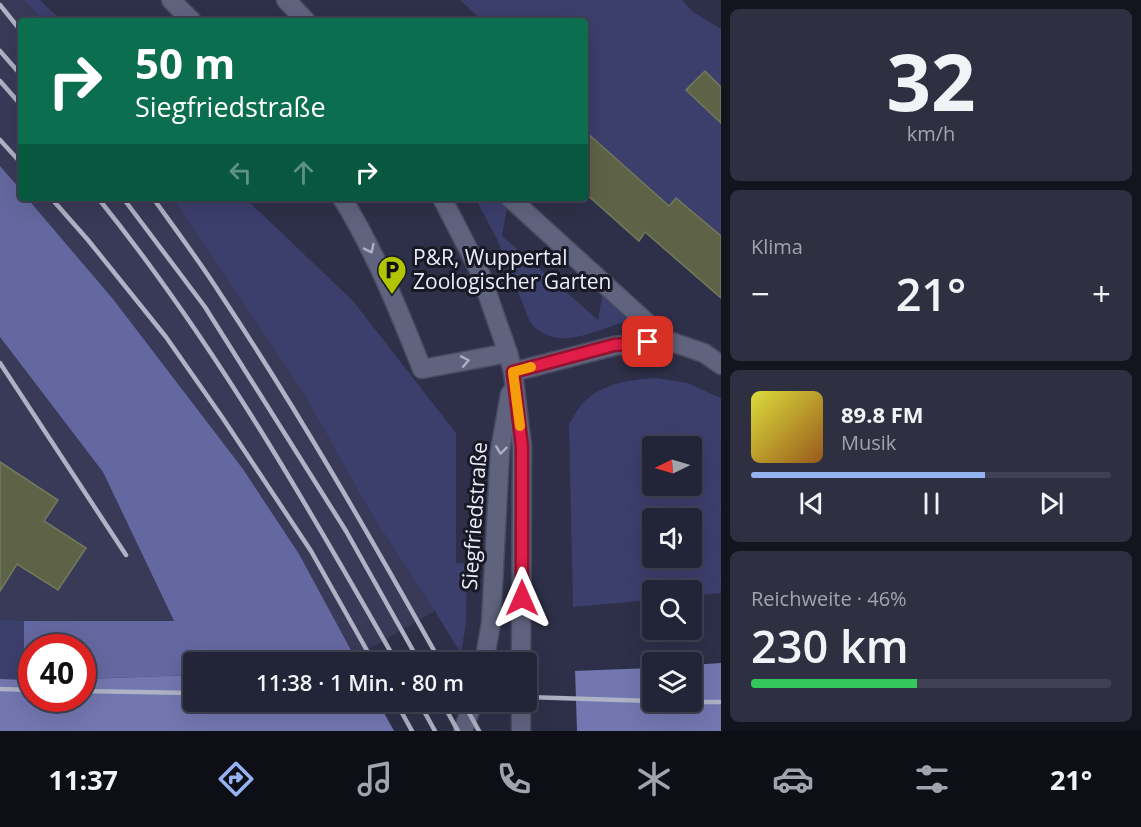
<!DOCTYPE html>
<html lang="de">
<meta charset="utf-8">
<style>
body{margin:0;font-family:"Open Sans",sans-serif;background:#2e3042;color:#f1f3f6;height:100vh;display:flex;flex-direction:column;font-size:22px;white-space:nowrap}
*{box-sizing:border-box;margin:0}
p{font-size:20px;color:#a2a4ad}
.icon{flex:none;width:33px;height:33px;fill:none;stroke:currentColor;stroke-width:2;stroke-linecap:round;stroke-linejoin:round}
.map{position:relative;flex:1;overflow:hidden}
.details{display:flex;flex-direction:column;gap:9px;padding:9px;background:#13141e;width:420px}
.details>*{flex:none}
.guide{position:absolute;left:18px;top:18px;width:570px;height:183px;border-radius:6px;box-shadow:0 6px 24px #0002,0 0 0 2px #3f4152;background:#0b6e4f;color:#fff;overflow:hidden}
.needle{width:39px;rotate:265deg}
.tools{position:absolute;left:642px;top:436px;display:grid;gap:12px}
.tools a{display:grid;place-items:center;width:60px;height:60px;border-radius:6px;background:#222437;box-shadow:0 6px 24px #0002,0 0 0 2px #3f4152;font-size:30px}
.speed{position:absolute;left:18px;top:634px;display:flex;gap:12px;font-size:30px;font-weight:700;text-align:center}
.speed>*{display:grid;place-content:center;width:78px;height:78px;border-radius:50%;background:#222437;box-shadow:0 6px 24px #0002,0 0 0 2px #3f4152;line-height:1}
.speed .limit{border:9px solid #d22;background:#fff;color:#111}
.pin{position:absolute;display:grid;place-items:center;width:51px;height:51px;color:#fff;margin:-26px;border-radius:12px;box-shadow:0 3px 9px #0006}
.me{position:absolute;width:66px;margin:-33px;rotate:0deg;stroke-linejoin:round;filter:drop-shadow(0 0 4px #0008)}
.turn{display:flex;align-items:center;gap:21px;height:126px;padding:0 18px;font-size:27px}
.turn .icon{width:78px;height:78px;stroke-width:2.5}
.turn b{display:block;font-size:42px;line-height:51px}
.lanes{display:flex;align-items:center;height:57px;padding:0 18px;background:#0003;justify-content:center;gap:30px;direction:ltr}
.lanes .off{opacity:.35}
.big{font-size:45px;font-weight:600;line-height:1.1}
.details .tile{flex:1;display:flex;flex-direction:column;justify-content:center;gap:9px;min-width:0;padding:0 21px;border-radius:9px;background:#2e3042}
.details .dial{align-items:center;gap:0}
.dial b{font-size:78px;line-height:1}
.song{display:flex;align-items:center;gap:18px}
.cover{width:72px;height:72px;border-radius:9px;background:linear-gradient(135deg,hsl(60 70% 55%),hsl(30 70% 35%))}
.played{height:6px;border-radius:3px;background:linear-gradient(90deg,#95b2f1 65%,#3f4152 65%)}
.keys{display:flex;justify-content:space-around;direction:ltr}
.heat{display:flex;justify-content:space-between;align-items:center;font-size:33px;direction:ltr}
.charge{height:9px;border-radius:4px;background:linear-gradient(90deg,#34c759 46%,#3f4152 0)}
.trip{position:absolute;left:183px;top:652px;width:354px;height:60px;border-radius:6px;background:#222437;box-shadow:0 6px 24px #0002,0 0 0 2px #3f4152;font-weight:600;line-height:60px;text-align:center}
.tab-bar{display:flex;height:96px;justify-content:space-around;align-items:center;background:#0e0e16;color:#a2a4ad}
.tab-bar .icon{width:42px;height:42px}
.tab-bar .active{color:#95b2f1}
.tab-bar b{font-size:27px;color:#f1f3f6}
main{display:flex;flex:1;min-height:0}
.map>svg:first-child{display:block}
</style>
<main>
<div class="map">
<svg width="721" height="731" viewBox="0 0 721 731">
<rect width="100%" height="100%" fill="#2e3049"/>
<g fill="#383a58">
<path d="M0,0H24L44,21H21V190L0,166Z"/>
<path d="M27,198H173L304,394L372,515L435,611L355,657L299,554L243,469L113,299Z"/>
<path d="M0,337L103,472L174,622L24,621L0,619Z"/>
</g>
<g fill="#3c3e6c" fill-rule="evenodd">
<path d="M24,0H40L62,21H44Z"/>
<path d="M460,0H682L693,12L721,29V236L676,198L669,206L585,131V21H483Z"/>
<path d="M173,198H245L353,301L456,433V563L467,564L466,623L461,654L435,611L372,515L304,394Z"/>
<path d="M475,198H496L507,208L502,236L598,320L603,291L629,314L628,319L621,323C590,333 554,352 530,322L497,239Z"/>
<path d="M656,378L687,383L721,398V593L692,596V591H652V600L573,607L569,424C573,418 577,410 582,404C602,383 629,380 656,378ZM652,447H692V486H652ZM652,519H692V558H652Z"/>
<path d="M0,619L24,621V652L31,662V680L0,679Z"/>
</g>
<path fill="#6468a0" d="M0,166L21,190V198H27L113,299L243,469L299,554L358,663H194L193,675L83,679L82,648H32L31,662L24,652V621H174L103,472L0,337Z"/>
<path fill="#7377b1" d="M721,663V731H0V679L31,680L32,699H82L83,679L193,675L194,702H526L574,671L652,668V702H692V665Z"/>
<path fill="#2e3049" d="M526,668H575L577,731H394L378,702H526Z"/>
<g fill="#5e6347" stroke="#73795c" stroke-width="1.5">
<path d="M705,71L721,87V123L686,90Z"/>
<path d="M585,131L669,206L676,198L721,236V298L645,232L639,241L585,193Z"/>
<path d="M0,462L58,500L44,521L86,548L58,590L17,564L0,591Z"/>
</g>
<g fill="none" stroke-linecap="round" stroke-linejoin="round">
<g stroke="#4a4b60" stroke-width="21">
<g id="lane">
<path d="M171,0L192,21"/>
<path d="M342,198C375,251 399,311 422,369L508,353"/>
<path d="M510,198L666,340"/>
</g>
</g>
<g stroke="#4a4b60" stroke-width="21">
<path id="street" d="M513,372L614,346L666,340L704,353L721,365"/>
</g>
<g stroke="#4a4b60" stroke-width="21">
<g id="secondary">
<path d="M286,0L306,21"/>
<path d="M442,198L479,270L508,353L513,372L522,447L521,663"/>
<path d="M484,663L491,623L500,451L510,394"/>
<path d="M521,702V731"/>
<path d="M463,731L473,702"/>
</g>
</g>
<use href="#lane" stroke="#60637e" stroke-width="18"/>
<use href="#street" stroke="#60637e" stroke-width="18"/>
<use href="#secondary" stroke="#60637e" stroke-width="18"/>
<g stroke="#afb1c4" stroke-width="4.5">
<path d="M0,5L21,31"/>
<path d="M0,51L21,75"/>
<path d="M0,81L21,105"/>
<path d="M0,140L21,163"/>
<path d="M51,198L88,240L166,337L222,417L311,551L374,663"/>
<path d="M98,198C214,342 306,503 397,663"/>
<path d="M123,198L205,307L346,531L420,663"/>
<path d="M153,198C176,230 200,262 221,295C300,414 371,538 441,663"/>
<path d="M0,363L126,555"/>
<path d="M0,689L32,690"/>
<path d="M82,691L194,693"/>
<path d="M526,697L652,701"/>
<path d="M396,702L412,731"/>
<path d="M419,702L435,731"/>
<path d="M442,702L458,731"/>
<path d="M463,702L479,731"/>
<path d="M692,702H721"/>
</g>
</g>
<defs><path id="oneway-chevron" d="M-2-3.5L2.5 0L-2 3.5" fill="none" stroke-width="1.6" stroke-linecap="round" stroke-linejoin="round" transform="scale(1.5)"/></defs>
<g stroke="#acafc4">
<use href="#oneway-chevron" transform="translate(370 249) rotate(64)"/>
<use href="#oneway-chevron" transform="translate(465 361) rotate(-11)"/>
<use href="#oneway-chevron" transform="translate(501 450) rotate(97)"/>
</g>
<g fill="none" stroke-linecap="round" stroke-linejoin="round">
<g stroke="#92132f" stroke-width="15">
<path id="route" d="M522,598V447L513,372L614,345L648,342"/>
</g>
<use href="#route" stroke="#e11d48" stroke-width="10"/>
<path stroke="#f59e0b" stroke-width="10" d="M520,426L513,372L531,367"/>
</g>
<defs>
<g id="parking-pin" transform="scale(1.5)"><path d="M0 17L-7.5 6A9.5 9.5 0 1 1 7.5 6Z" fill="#b1c500" stroke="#181924"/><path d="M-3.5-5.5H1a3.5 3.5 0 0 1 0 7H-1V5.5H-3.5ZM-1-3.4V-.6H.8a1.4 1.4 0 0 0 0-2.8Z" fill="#111"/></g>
</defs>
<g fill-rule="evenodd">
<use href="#parking-pin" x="392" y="270"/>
</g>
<g text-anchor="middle" stroke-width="6" stroke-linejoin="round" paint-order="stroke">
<g font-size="21" fill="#ebedfd" stroke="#181924" text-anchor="start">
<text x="413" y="265">P&amp;R, Wuppertal<tspan x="413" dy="24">Zoologischer Garten</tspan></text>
</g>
<g font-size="21" fill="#ebedfd" stroke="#181924">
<text transform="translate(475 516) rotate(-86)" y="7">Siegfriedstraße</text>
</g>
</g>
</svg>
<div class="tools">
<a><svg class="needle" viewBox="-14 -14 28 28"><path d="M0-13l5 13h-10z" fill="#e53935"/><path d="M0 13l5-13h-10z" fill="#a2a4ad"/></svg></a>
<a><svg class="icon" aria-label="sound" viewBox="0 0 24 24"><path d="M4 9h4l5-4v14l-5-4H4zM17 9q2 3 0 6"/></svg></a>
<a><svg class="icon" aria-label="search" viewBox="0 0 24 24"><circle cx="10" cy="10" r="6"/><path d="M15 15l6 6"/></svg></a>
<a><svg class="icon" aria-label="layers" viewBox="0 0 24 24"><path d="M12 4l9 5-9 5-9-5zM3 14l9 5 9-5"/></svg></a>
</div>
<div class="speed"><div class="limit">40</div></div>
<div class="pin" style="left:648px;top:342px;background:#d93025"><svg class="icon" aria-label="arrive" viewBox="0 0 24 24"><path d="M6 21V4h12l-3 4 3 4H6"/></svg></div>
<svg class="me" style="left:522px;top:598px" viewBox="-20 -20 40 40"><path d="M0-17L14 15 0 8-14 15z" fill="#e11d48" stroke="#fff" stroke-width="4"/></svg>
<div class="trip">11:38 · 1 Min. · 80 m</div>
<div class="guide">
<div class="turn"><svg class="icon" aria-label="right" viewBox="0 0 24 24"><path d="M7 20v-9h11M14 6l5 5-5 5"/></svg><div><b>50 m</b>Siegfriedstraße</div></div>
<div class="lanes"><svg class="icon off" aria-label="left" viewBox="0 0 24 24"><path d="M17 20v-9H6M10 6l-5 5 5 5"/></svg><svg class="icon off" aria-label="ahead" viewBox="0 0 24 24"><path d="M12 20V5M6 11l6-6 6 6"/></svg><svg class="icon" aria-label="right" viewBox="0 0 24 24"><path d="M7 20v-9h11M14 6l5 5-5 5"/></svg></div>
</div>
</div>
<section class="details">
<div class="tile dial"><b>32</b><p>km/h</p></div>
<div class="tile"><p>Klima</p>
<div class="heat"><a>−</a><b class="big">21°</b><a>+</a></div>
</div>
<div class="tile">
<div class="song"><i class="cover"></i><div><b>89.8 FM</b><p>Musik</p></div></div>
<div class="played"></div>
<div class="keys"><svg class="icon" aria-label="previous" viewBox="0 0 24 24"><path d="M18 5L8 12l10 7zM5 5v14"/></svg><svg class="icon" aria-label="pause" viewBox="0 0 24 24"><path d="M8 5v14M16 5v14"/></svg><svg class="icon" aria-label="next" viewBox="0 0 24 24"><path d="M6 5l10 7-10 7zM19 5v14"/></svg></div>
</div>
<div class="tile"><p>Reichweite · 46%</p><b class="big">230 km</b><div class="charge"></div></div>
</section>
</main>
<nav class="tab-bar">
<b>11:37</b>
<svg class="icon active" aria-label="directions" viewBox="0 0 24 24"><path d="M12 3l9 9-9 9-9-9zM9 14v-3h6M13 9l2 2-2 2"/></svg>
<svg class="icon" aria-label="music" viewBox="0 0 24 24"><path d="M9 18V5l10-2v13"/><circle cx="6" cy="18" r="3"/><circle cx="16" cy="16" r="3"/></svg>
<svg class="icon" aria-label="phone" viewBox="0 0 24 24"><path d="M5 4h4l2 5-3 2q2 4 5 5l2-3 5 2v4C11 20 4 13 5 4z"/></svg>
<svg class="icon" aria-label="climate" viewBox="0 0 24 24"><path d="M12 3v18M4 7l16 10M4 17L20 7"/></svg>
<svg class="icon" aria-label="car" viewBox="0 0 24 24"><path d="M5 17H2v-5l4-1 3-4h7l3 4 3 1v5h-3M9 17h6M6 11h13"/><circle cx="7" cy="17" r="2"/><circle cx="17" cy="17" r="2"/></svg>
<svg class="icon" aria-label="filters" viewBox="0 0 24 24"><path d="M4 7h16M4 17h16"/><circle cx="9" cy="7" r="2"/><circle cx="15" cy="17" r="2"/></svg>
<b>21°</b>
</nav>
